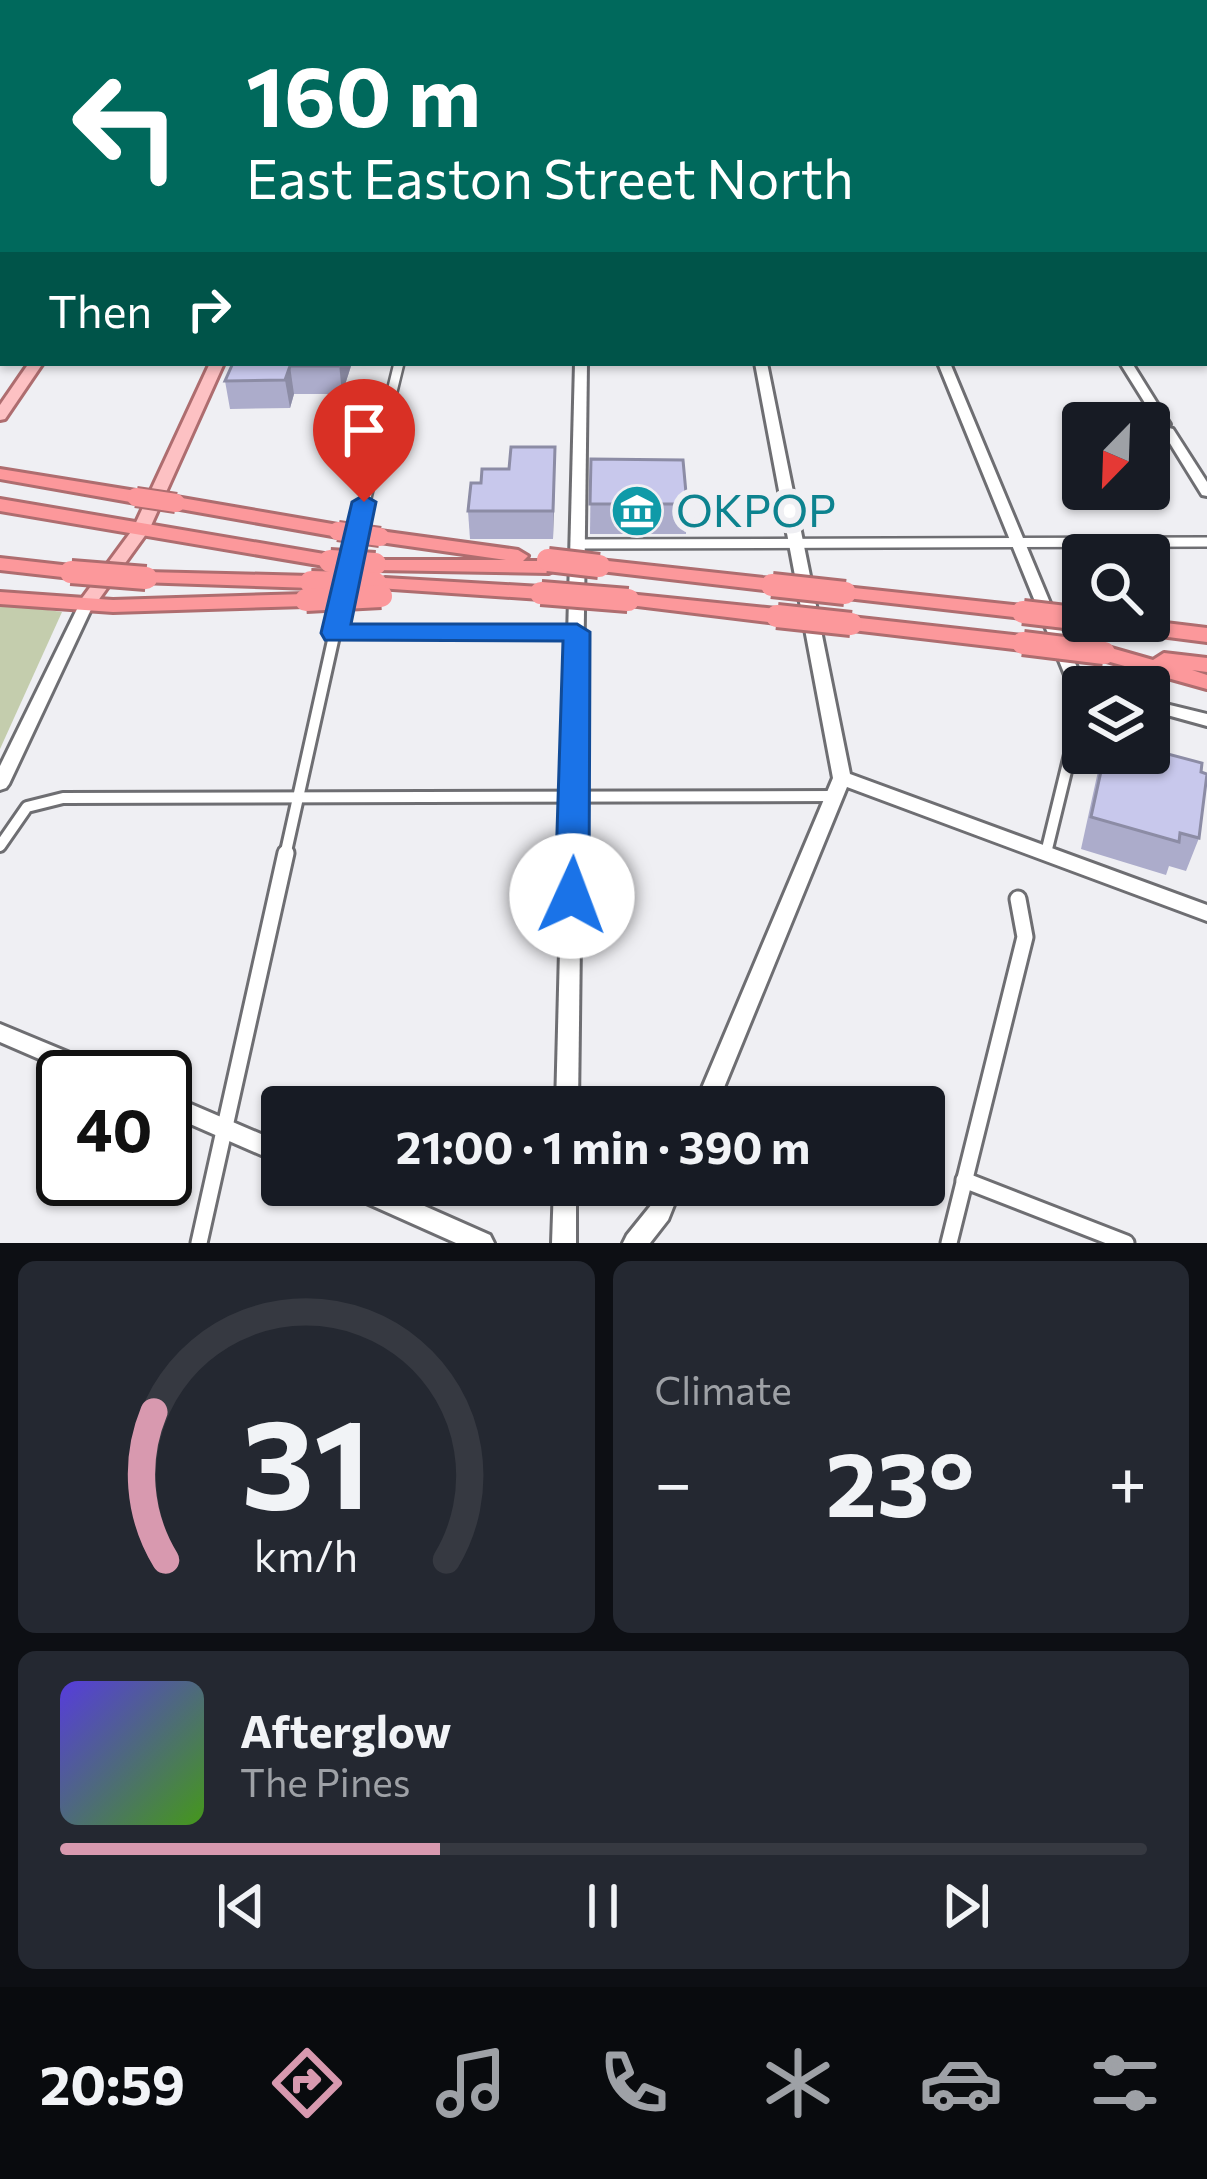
<!DOCTYPE html>
<meta charset="utf-8">
<style>
body{margin:0;font-family:Commissioner,sans-serif;background:#242831;color:#f1f3f6;height:100vh;display:flex;flex-direction:column;font-size:45px;white-space:nowrap}
*{box-sizing:border-box;margin:0}
p{font-size:39px;color:#9ea1a6}
.icon{flex:none;width:66px;height:66px;fill:none;stroke:currentColor;stroke-width:2;stroke-linecap:round;stroke-linejoin:round}
.map{position:relative;height:1243px;overflow:hidden}
.side{display:flex;flex-direction:column;gap:18px;padding:18px;background:#0d0f14;flex:1}
.side>*{flex:none}
.top-card{position:absolute;left:0px;top:0px;width:1209px;height:366px;box-shadow:0 3px 9px #0004;background:#00695c;color:#fff;overflow:hidden}
.needle{width:78px;rotate:203deg}
.controls{position:absolute;left:1062px;top:402px;display:grid;gap:24px}
.controls a{display:grid;place-items:center;width:108px;height:108px;border-radius:12px;background:#171b24;box-shadow:0 3px 9px #0004;font-size:60px}
.speed{position:absolute;left:36px;top:1050px;display:flex;gap:24px;font-size:60px;font-weight:700;text-align:center}
.speed>*{display:grid;place-content:center;width:156px;height:156px;border-radius:50%;background:#171b24;box-shadow:0 3px 9px #0004;line-height:1}
.speed .limit{border:6px solid #111;border-radius:18px;background:#fff;color:#111}
.pin{position:absolute;display:grid;place-items:center;width:102px;height:102px;color:#fff;margin:-123px -51px;border-radius:50% 50% 50% 0;rotate:-45deg;box-shadow:0 0 12px #0007}
.pin .icon{rotate:45deg}
.me{position:absolute;width:132px;margin:-66px;rotate:2deg;stroke-linejoin:round;filter:drop-shadow(0 0 9px #0008)}
.turn{display:flex;align-items:center;gap:42px;height:252px;padding:0 48px;font-size:54px}
.turn .icon{width:156px;height:156px;stroke-width:2.5}
.turn b{display:block;font-size:84px;line-height:102px}
.then{display:flex;align-items:center;height:114px;padding:0 48px;background:#0003;gap:24px;font-size:45px}
.big{font-size:90px;font-weight:700;line-height:1.1}
.side .tile{flex:1;display:flex;flex-direction:column;justify-content:center;gap:18px;min-width:0;padding:0 42px;border-radius:18px;background:#242831}
.side .dial{align-items:center;gap:0}
.dial svg{height:312px;overflow:visible;fill:none;stroke:#363941;stroke-width:7;stroke-linecap:round;text-anchor:middle}
.dial text{fill:#f1f3f6;stroke:none}
.song{display:flex;align-items:center;gap:36px}
.cover{width:144px;height:144px;border-radius:18px;background:linear-gradient(135deg,hsl(250 70% 55%),hsl(100 70% 35%))}
.played{height:12px;border-radius:6px;background:linear-gradient(90deg,#d899af 35%,#363941 35%)}
.keys{display:flex;justify-content:space-around;direction:ltr}
.heat{display:flex;justify-content:space-between;align-items:center;font-size:66px;direction:ltr}
.side .tiles{flex:1;display:grid;gap:18px;grid-template-columns:1fr 1fr}
.tile:last-child{grid-column:span 2}
.trip{position:absolute;left:261px;top:1086px;width:684px;height:120px;border-radius:12px;background:#171b24;box-shadow:0 3px 9px #0004;font-weight:700;line-height:120px;text-align:center}
.menu{display:flex;height:192px;justify-content:space-around;align-items:center;background:#090b0e;color:#9ea1a6}
.menu .icon{width:84px;height:84px}
.menu .active{color:#d899af}
.menu b{font-size:54px;color:#f1f3f6}
.map>svg:first-child{display:block}
</style>
<div class="map">
<svg width="1207" height="1243" viewBox="0 0 1207 1243">
<rect width="100%" height="100%" fill="#efeff3"/>
<path fill="#c4cdad" d="M0,603L62,612L0,749Z"/>
<g fill="none" stroke-linecap="round" stroke-linejoin="round">
<g stroke="#6e6e72" stroke-width="8">
<path id="street-far3" d="M1099,3L1103,0"/>
</g>
<g stroke="#6e6e72" stroke-width="14">
<g id="street-far2">
<path d="M576,544L1207,542"/>
<path d="M352,555L399,363"/>
</g>
</g>
<g stroke="#6e6e72" stroke-width="16">
<g id="street-far1">
<path d="M350,564L353,552"/>
<path d="M335,633L577,632"/>
<path d="M0,846L27,807L63,798L837,796"/>
<path d="M1046,853L1078,722L1077,685"/>
<path d="M285,856L342,600"/>
</g>
</g>
<g stroke="#6e6e72" stroke-width="21">
<g id="street">
<path d="M964,1180L1126,1243"/>
<path d="M199,1243L286,853"/>
<path d="M949,1243L1025,937L1018,899"/>
</g>
</g>
<g stroke="#6e6e72" stroke-width="6">
<g id="secondary">
<path d="M66,0H73L71,3H64Z"/>
<path d="M169,0H175L173,3H167Z"/>
<path d="M481,0H487L486,3H480Z"/>
<rect x="688" y="0" width="6" height="3"/>
<path d="M792,0H798L799,3H793Z"/>
<path d="M895,0H901L903,3H897Z"/>
<path d="M3,191V199L0,200V192Z"/>
<rect x="1206" y="201" width="1" height="6"/>
<path d="M575,363H587L578,1107H556Z"/>
<path d="M755,363H767L850,774L1207,905V921L847,787L716,1107H694L833,778Z"/>
<path d="M938,363H950L1083,682L1091,687H1083V692L1071,689L1069,685Z"/>
<path d="M1120,363H1132L1170,424L1168,427H1160Z"/>
<path d="M1169,428L1173,429L1207,482V496L1202,495L1163,432Z"/>
<path d="M86,600L93,605L9,784L6,788L0,790V766L79,605Z"/>
<path d="M1149,700L1207,714V726L1149,710Z"/>
<path d="M0,1024L111,1070L115,1077H81L0,1042Z"/>
<path d="M165,1093L282,1143V1164L165,1113Z"/>
<path d="M341,1185H377L490,1235L494,1243H456L344,1193Z"/>
<path d="M554,1185H576V1243H552Z"/>
<path d="M660,1185H682L668,1220L650,1243H623L627,1235L652,1204Z"/>
</g>
</g>
<g stroke="#ae6d6f" stroke-width="6">
<g id="primary">
<path d="M272,0H280L278,3H270Z"/>
<path d="M376,0H384L383,3H375Z"/>
<rect x="1206" y="98" width="1" height="6"/>
<path d="M29,363H43L5,419L0,420V405Z"/>
<path d="M210,363H224L149,530L92,609H80L77,605L80,601L133,529Z"/>
</g>
</g>
<g stroke="#ae6d6f" stroke-width="6">
<g id="highway">
<path d="M0,469L136,491L145,497L136,503L0,479Z"/>
<path d="M176,497L338,525L348,531L338,537L169,507L167,503Z"/>
<path d="M0,499L330,555L340,561L330,567L0,511Z"/>
<path d="M380,531L518,550L528,556L523,561H549L559,567L549,573L375,570L368,568L365,564L368,560H506L373,541L370,537Z"/>
<path d="M0,558L71,566L81,572L71,578L0,570Z"/>
<path d="M599,560L772,579L782,585L772,591L592,570L589,566Z"/>
<path d="M146,572L311,576L321,582L311,588L139,582L136,578L139,574Z"/>
<path d="M385,578L541,587L551,593L541,599L378,588L375,584Z"/>
<path d="M845,587L1023,606L1033,612L1023,618L838,597L835,593Z"/>
<path d="M0,592L113,600L306,594L316,600L306,606L113,612L0,604Z"/>
<path d="M628,594L777,609L787,616L777,623L621,604L618,600Z"/>
<path d="M851,617L1023,636L1034,643L1023,650L844,629L840,624L844,619Z"/>
<path d="M1088,621H1149L1207,628V642L1098,628Z"/>
<path d="M1104,646L1153,660L1164,653L1207,658V672L1192,670L1207,675V689L1096,658L1093,653Z"/>
</g>
</g>
<use href="#street-far3" stroke="#fff" stroke-width="4.5"/>
<use href="#street-far2" stroke="#fff" stroke-width="9"/>
<use href="#street-far1" stroke="#fff" stroke-width="10"/>
<use href="#street" stroke="#fff" stroke-width="15"/>
<use href="#secondary" fill="#fff" fill-rule="evenodd"/>
<use href="#primary" fill="#fdc1c3" fill-rule="evenodd"/>
<use href="#highway" fill="#fc989b" fill-rule="evenodd"/>
<g stroke="#ae6d6f" stroke-width="22" stroke-linecap="butt">
<g id="highway-bridge-far1">
<path d="M136,497L176,503"/>
<path d="M338,531L380,537"/>
</g>
</g>
<g stroke="#ae6d6f" stroke-width="28" stroke-linecap="butt">
<g id="highway-bridge">
<path d="M548,560L599,566"/>
<path d="M330,561L375,564"/>
<path d="M71,572L146,578"/>
<path d="M311,582L376,584"/>
<path d="M772,585L845,593"/>
<path d="M541,593L628,600"/>
<path d="M306,600L381,596"/>
<path d="M1023,612L1074,618"/>
<path d="M777,616L851,624"/>
<path d="M1023,643L1104,653"/>
</g>
</g>
<use href="#highway-bridge-far1" stroke="#fc989b" stroke-width="18"/>
<use href="#highway-bridge" stroke="#fc989b" stroke-width="22"/>
</g>
<g fill="#acaccb">
<path d="M132,0H161L159,3H133Z"/>
<rect x="384" y="0" width="89" height="3"/>
<path d="M488,0H578L687,3H488Z"/>
<path d="M808,0H898L897,3H809Z"/>
<rect x="0" y="59" width="3" height="59"/>
<path d="M3,264V295H0V268Z"/>
<path d="M233,363L351,366L342,394H294L290,408L230,409L225,381Z"/>
<path d="M555,447L553,539H470L468,511L481,483Z"/>
<path d="M591,459L687,504L686,534H590Z"/>
<path d="M1102,753H1149L1199,838L1186,871L1169,866L1166,875L1081,849Z"/>
</g>
<g fill="#8c8ca5">
<path d="M3,29V49L0,52V32Z"/>
<path d="M339,363H351V366L342,394Z"/>
<path d="M290,366L294,394L290,408L285,380Z"/>
<path d="M555,447V474L553,539V511Z"/>
</g>
<g fill="#c8c8ec" stroke="#8c8ca5" stroke-width="3">
<path d="M218,0H240L238,3H215Z"/>
<path d="M396,0H414L425,3H385Z"/>
<path d="M534,0H686L687,3H534Z"/>
<path d="M752,0H767L768,3H753Z"/>
<path d="M826,0H867L869,3H828Z"/>
<path d="M937,0H1058L1060,2L939,3Z"/>
<path d="M0,6H3V29L0,32L2,9H0Z"/>
<rect x="0" y="59" width="3" height="41"/>
<path d="M0,151H3V166L0,169Z"/>
<rect x="1206" y="242" width="1" height="90"/>
<path d="M233,363H339L338,366H290L285,380L225,381Z"/>
<path d="M511,447H555L553,511H468L471,483H481L482,469H509Z"/>
<path d="M591,459L683,460L687,504H590Z"/>
<path d="M1149,749L1202,763L1201,772L1207,774L1199,838L1180,833L1179,842L1091,817L1105,753H1149Z"/>
</g>
<path fill="#1a73e8" stroke="#114b97" stroke-width="3" d="M364,495L376,502L351,624H577L590,632L589,896L584,906H560L555,896L563,641L325,640L321,633L352,502Z"/>
<defs>
<g id="museum-disc" transform="scale(2.7)"><circle r="9.5" fill="#0f9aa8" stroke="#efeff3"/><path d="M0-6L6-3V-2H-6V-3ZM-5-1h2V3h-2ZM-1-1h2V3h-2ZM3-1h2V3H3ZM-6 4H6V6H-6Z" fill="#fff"/></g>
</defs>
<g fill-rule="evenodd">
<use href="#museum-disc" x="637" y="511"/>
</g>
<g text-anchor="middle" stroke-width="12" stroke-linejoin="round" paint-order="stroke">
<g font-size="45" fill="#0d838f" stroke="#efeff3" text-anchor="start">
<text x="676" y="527">OKPOP</text>
</g>
</g>
</svg>
<div class="controls">
<a><svg class="needle" viewBox="-14 -14 28 28"><path d="M0-13l5 13h-10z" fill="#e53935"/><path d="M0 13l5-13h-10z" fill="#9ea1a6"/></svg></a>
<a><svg class="icon" aria-label="search" viewBox="0 0 24 24"><circle cx="10" cy="10" r="6"/><path d="M15 15l6 6"/></svg></a>
<a><svg class="icon" aria-label="layers" viewBox="0 0 24 24"><path d="M12 4l9 5-9 5-9-5zM3 14l9 5 9-5"/></svg></a>
</div>
<div class="speed"><div class="limit">40</div></div>
<div class="pin" style="left:364px;top:502px;background:#d93025"><svg class="icon" aria-label="arrive" viewBox="0 0 24 24"><path d="M6 21V4h12l-3 4 3 4H6"/></svg></div>
<svg class="me" style="left:572px;top:896px" viewBox="-20 -20 40 40"><circle r="19" fill="#fff"/><path d="M0-13L10 11 0 6-10 11z" fill="#1a73e8"/></svg>
<div class="trip">21:00 · 1 min · 390 m</div>
<div class="top-card">
<div class="turn"><svg class="icon" aria-label="left" viewBox="0 0 24 24"><path d="M17 20v-9H6M10 6l-5 5 5 5"/></svg><div><b>160 m</b>East Easton Street North</div></div>
<div class="then">Then<svg class="icon" aria-label="right" viewBox="0 0 24 24"><path d="M7 20v-9h11M14 6l5 5-5 5"/></svg></div>
</div>
</div>
<section class="side">
<div class="tiles">
<div class="tile dial"><svg viewBox="0 0 100 80">
<path d="M14 69A42 42 0 1 1 86 69"/>
<path d="M14 69A42 42 0 0 1 11 31" stroke="#d899af"/>
<text x="50" y="56" font-size="32" font-weight="700">31</text>
<text x="50" y="72" font-size="11">km/h</text>
</svg></div>
<div class="tile"><p>Climate</p>
<div class="heat"><a>−</a><b class="big">23°</b><a>+</a></div>
</div>
<div class="tile">
<div class="song"><i class="cover"></i><div><b>Afterglow</b><p>The Pines</p></div></div>
<div class="played"></div>
<div class="keys"><svg class="icon" aria-label="previous" viewBox="0 0 24 24"><path d="M18 5L8 12l10 7zM5 5v14"/></svg><svg class="icon" aria-label="pause" viewBox="0 0 24 24"><path d="M8 5v14M16 5v14"/></svg><svg class="icon" aria-label="next" viewBox="0 0 24 24"><path d="M6 5l10 7-10 7zM19 5v14"/></svg></div>
</div>
</div>
</section>
<nav class="menu">
<b>20:59</b>
<svg class="icon active" aria-label="directions" viewBox="0 0 24 24"><path d="M12 3l9 9-9 9-9-9zM9 14v-3h6M13 9l2 2-2 2"/></svg>
<svg class="icon" aria-label="music" viewBox="0 0 24 24"><path d="M9 18V5l10-2v13"/><circle cx="6" cy="18" r="3"/><circle cx="16" cy="16" r="3"/></svg>
<svg class="icon" aria-label="phone" viewBox="0 0 24 24"><path d="M5 4h4l2 5-3 2q2 4 5 5l2-3 5 2v4C11 20 4 13 5 4z"/></svg>
<svg class="icon" aria-label="climate" viewBox="0 0 24 24"><path d="M12 3v18M4 7l16 10M4 17L20 7"/></svg>
<svg class="icon" aria-label="car" viewBox="0 0 24 24"><path d="M5 17H2v-5l4-1 3-4h7l3 4 3 1v5h-3M9 17h6M6 11h13"/><circle cx="7" cy="17" r="2"/><circle cx="17" cy="17" r="2"/></svg>
<svg class="icon" aria-label="filters" viewBox="0 0 24 24"><path d="M4 7h16M4 17h16"/><circle cx="9" cy="7" r="2"/><circle cx="15" cy="17" r="2"/></svg>
</nav>
